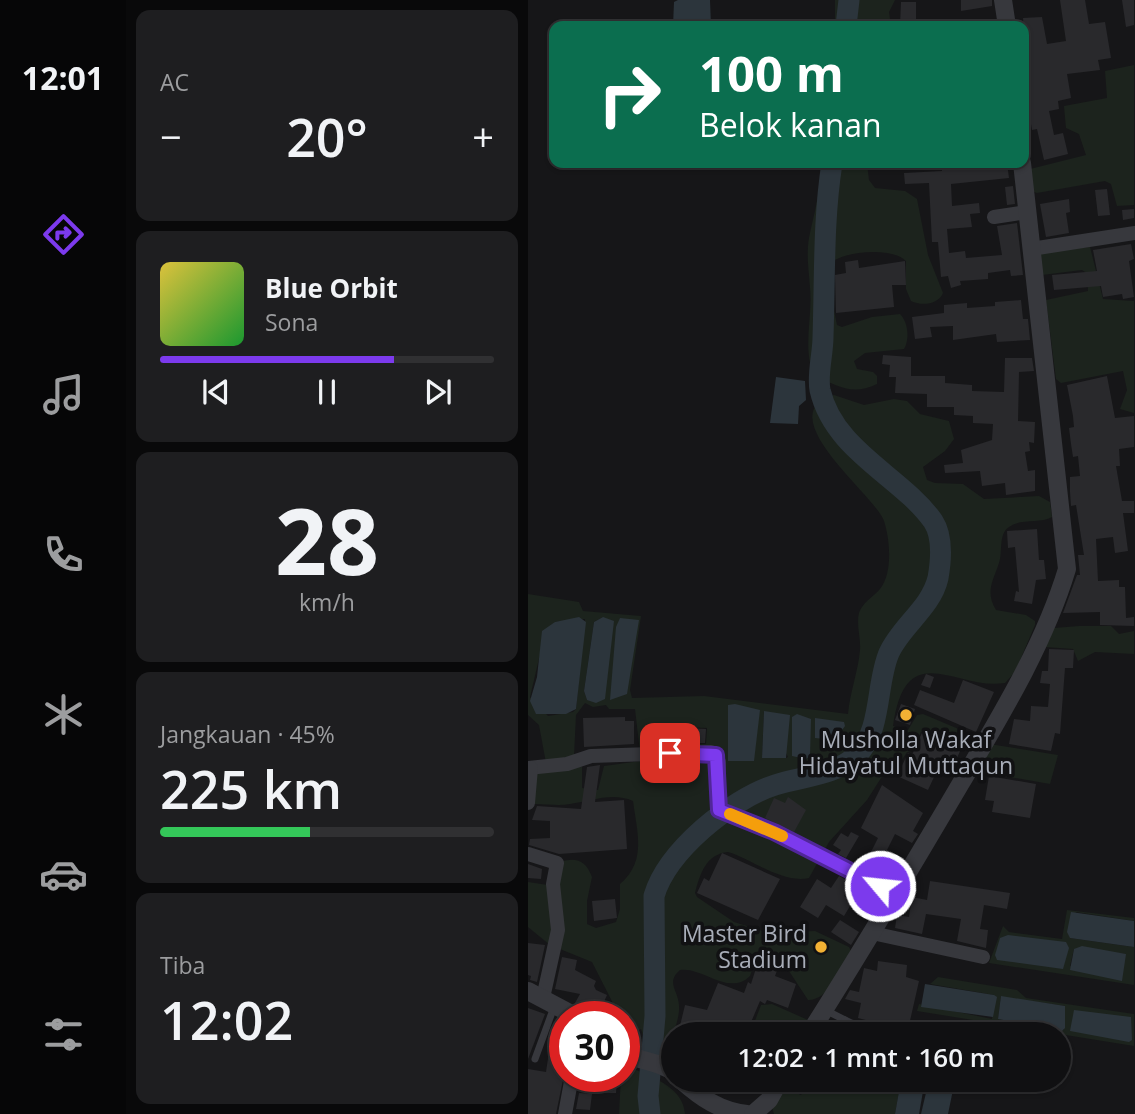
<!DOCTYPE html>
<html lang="id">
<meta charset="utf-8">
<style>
body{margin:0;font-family:"Open Sans",sans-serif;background:#1e1e20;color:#f1f3f6;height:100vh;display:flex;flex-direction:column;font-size:26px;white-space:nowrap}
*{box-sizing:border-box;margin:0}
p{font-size:23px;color:#9c9d9f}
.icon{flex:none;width:38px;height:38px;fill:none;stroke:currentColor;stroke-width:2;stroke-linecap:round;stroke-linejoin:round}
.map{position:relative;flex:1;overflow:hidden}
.side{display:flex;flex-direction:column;gap:10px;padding:10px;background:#09090a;width:402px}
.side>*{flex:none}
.hud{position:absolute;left:21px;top:21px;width:480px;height:147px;border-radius:14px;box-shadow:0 2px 5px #0004,0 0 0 2px #303032;background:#0b6e4f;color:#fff;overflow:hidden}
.speed{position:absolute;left:21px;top:1001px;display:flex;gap:14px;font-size:35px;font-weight:700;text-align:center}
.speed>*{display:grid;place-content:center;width:91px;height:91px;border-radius:50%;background:#101012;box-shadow:0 2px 5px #0004,0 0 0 2px #303032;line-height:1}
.speed .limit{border:10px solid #d22;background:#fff;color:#111}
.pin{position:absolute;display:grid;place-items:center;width:60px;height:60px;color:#fff;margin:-30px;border-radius:14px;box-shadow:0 4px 10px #0006}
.me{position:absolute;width:77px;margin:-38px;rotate:298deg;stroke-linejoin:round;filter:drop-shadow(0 0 5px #0008)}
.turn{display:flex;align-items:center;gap:24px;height:147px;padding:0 35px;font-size:32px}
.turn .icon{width:91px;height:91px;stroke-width:2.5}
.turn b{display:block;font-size:49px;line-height:60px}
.big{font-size:52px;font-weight:600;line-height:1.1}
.side .widget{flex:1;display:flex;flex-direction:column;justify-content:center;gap:10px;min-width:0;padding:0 24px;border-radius:14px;background:#1e1e20}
.side .dial{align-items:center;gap:0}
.dial b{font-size:91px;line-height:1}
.song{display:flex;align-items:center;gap:21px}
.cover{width:84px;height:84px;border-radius:10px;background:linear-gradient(135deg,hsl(50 70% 55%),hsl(130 70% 35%))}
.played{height:7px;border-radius:4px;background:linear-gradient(90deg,#7c3aed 70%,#303032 70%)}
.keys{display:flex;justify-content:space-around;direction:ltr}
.heat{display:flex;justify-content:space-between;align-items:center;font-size:38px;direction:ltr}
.charge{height:10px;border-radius:5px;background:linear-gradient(90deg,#34c759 45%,#303032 0)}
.trip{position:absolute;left:133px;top:1022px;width:410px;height:70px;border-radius:35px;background:#101012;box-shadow:0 2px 5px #0004,0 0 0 2px #303032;font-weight:600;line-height:70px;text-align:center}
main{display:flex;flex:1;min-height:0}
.tab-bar{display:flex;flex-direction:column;width:126px;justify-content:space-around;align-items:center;background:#060607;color:#9c9d9f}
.tab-bar .icon{width:49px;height:49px}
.tab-bar .active{color:#7c3aed}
.tab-bar b{font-size:32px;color:#f1f3f6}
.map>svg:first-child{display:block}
</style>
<main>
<nav class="tab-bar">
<b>12:01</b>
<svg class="icon active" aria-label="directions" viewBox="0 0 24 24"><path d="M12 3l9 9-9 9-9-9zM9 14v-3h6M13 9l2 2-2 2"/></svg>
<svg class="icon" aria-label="music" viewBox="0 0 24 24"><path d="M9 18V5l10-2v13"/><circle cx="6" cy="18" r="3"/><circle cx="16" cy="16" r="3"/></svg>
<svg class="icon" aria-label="phone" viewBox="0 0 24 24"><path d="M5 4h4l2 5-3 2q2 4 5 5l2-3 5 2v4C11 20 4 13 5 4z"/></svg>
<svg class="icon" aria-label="climate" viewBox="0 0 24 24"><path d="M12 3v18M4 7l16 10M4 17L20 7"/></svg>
<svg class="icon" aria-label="car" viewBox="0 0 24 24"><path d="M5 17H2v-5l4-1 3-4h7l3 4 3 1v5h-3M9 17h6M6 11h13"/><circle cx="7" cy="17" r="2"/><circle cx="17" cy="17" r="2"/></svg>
<svg class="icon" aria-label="filters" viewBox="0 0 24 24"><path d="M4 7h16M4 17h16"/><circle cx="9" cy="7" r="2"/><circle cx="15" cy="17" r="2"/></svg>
</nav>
<section class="side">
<div class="widget"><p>AC</p>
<div class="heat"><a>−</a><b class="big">20°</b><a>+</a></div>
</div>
<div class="widget">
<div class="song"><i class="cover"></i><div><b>Blue Orbit</b><p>Sona</p></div></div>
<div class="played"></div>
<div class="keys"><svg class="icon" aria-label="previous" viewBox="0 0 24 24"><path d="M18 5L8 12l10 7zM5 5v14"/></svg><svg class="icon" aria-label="pause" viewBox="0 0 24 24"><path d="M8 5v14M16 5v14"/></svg><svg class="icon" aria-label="next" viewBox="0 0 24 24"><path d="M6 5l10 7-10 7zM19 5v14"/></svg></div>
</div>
<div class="widget dial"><b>28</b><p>km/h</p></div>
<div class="widget"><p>Jangkauan · 45%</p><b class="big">225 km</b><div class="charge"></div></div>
<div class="widget"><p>Tiba</p><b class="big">12:02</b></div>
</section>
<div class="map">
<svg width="607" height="1114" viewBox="0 0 607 1114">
<rect width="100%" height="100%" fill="#161618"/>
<g fill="#1c231d" fill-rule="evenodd">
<path d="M307,0H367L361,12L363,26H307Z"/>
<path d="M606,65V205L589,206L583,184L577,181L509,193L504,191L502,169L558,155L551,134L538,128L536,106L579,98L577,71Z"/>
<path d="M293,163H339L341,180L347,188L377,191L389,199L400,255L415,293C410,305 393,306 383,301L378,289V261C364,247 321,251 305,261L301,286L309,325L314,327L344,317L372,314C380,322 382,339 376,349L337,353L326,361L329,369L345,372L349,376V384C324,396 309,386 286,375C274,348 285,316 282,288C281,271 278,256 281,238C287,210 292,194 293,163Z"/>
<path d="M562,247L575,299L606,301V413L592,409L599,390L595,371L533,383L528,379L518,300L560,291L559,273L554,270L514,275L510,251Z"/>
<path d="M306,395L336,405L366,399L379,401L392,414L421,421L426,439L417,451L395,467L399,480L407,483L435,484L456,499L511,496L522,502L524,517C512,524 493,518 481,527C470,534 475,552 471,563C465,581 457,592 468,610L498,615L507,621V625L487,672L477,683C428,691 378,635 365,726L380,730L389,715L395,714L452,738L447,751L393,732L384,751L379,752L366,772L355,775L339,800L301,842L281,878C254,884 224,859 200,852C178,854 172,874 167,893L169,897L206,922L222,927L241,933L287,931L321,947L323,951C313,968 302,1000 280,1000L261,971L239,957L227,962L222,976C201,997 174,966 152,970C137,983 151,991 151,1006C152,1023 139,1055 121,1055L113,1029L96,1039V1017H92L64,962L22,945L0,927V882L20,885L29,863C46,857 57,858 64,877L59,901V924L68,928L88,922L92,909V884C119,861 109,832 105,801C84,792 64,801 42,804C31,806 19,804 7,804L6,774L54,766V788L70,790L76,766L113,761L107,709H81L78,705L65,707L57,703L48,715L46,756L18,763L11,725L0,715V594L51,602L55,611L113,616L102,690L104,698L176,696L320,714C322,692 330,672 332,650C333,638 328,625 331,613C334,603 345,597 352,589C365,573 362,539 356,521C348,496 239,414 306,395ZM75,617L59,700L56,691L66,622ZM57,619L48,709L45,712L20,716L2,697L13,650L27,622ZM236,711L260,757L258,758H234ZM155,727L179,728L178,744H153Z"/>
<path d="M551,626H583L591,634L606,631V654L567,652L550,661L545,649L517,647L526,628Z"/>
<path d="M461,744L530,755L522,784L447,771Z"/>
<path d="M539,910L606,918V921L548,912L542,938L606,947V985L461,963L475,926L481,932L534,939ZM546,949L598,954L542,966Z"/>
<path d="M410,977L489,990L498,998L606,1014V1046L389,1011L391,1004L464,1019L466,995L402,984ZM473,997L537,1006L536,1030L470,1019Z"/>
<path d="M244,1004L280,1020L270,1034H222L233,1005Z"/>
<path d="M106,1069C128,1079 155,1088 157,1114H91L93,1076H96L98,1070Z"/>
<path d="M284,1080H373L367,1114H246L244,1107L257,1088L273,1095Z"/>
</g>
<g fill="#2c353c">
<path d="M150,0H182L183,26H145L146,2Z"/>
<path d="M248,377L277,381L278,400L271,406L270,424L242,423Z"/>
<path d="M51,617L58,622L48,709L38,714H8L2,701L9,677L14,631L27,622Z"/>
<path d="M75,617L86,621L77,699L68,703L59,700L56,691L66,622Z"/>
<path d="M92,618L111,620L99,694L82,700L88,627Z"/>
<path d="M207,704L232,710L226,761H200V705Z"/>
<path d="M236,711L262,715L258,758H234Z"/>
<path d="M269,714L283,719L282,756L278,759L264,756V717Z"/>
<path d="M287,718L316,722L317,726L307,740L287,738Z"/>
<path d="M543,912L606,921V947L542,938L539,932Z"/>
<path d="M480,935L538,942L541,948L535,969L469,960L467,955L472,938Z"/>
<path d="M554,946L598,954L594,981L542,970L546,949Z"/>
<path d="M397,984L466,995L469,997L465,1017L393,1007Z"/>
<path d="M473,996L537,1006V1028L534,1031L470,1019Z"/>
<path d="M546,1010L603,1017L604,1040L601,1042L542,1031Z"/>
<path d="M373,1080H397L391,1114H367Z"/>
<path d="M401,1080H427L420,1114H393Z"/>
</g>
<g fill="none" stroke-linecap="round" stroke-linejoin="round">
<g stroke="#2c353c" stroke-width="21">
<path d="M318,26L321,0"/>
<path d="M122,1114L120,1096L127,1016L126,896C139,851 203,799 247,785C275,776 308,776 330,754C354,729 348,683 361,653C373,626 403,608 410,578C413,561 415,536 405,521C373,476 306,451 292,390C289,374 295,354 295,337C297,279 295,220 304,163"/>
</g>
</g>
<g fill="#29292c">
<path d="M433,0H464V6L433,11Z"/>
<path d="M532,0H557L561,24L577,22L583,58L570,60L572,70L539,74L543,98L530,101L531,109L521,111L526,135L535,133L540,154L516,160L509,129L504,130L502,118L495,18L514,17L519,44L538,41Z"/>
<path d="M594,0H606V25L598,27Z"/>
<path d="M373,2H388V26H372Z"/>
<path d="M413,163H479L481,178L423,184L424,206L451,203L452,213L442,214L444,227L419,229L421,253L437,251L438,258L474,255L469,226L489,223L495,275L483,276L482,270L460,273V279L432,281L433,285L423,288L420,276L413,277L410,242H404L401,183L377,184L376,173L414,171Z"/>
<path d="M485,186L487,204L479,205L477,187Z"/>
<path d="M579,189L582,215L570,216L567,190Z"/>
<path d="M541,199L542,212L538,213L541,233L518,237L512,204Z"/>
<path d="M606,209V218L595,220L594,210Z"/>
<path d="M603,244L606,259L601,261L606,297L595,299L594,294L575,297L573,286L526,290L524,275L569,271L565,250Z"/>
<path d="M330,260L331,268L377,261L378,285H364L366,307L308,313L307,275L318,273L317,262Z"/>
<path d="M493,300L495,319H500L502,340L469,342L468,334L425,340V326L402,327L404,337L387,339L384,317L416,313V305L439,303V308L467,306V302Z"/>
<path d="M355,355L383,357V376H417V383L444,385V391L476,392L477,358H504L506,371L491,372L490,421L507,422L506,443L501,442L502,451L497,452L500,471L507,470V491L478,495L477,483L454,486L452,471L417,473L416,465L435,463L433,450L464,440L465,424L445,423V416L426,415V407H399V394L367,393L368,377H361L362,365L354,364Z"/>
<path d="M579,376L587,418L606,416V447L591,449L592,466H588L594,501H606V513H595L600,551L587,553L585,537L568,539L570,581L591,580V587H597L598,618L606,617V626L572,625V612L535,613L549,575H552L550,555H556L548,505L543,506L542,492V477L552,476L550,456L545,457L543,444L541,428L546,427L545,416L539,385Z"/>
<path d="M509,529L511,560H516L518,579L508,580L504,604L486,601L488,591L491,592L487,547L480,548L479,531Z"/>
<path d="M521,649L546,650L545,668H537L532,734L527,733L523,751L481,744L486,719L502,721L503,706L520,707L522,684L512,683L514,671H520Z"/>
<path d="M398,674L406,677L402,688L393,685Z"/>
<path d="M435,680L466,692L448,732L386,705L392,690L426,703Z"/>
<path d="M373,704L387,709L382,725L367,720Z"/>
<path d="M97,717V721H106V744L56,747L55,718Z"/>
<path d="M158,728L178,729L177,743H157Z"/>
<path d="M394,733L433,749L424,769L412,764L400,790L369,776L380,753L384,755Z"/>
<path d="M72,765L67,802L96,800L99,849L31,854L1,845L2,839L22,838V821L4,820L9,806L53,809L59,767Z"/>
<path d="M461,776L508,784L502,818L464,812L466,801L457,800Z"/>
<path d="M354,785L395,813L385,831L390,834L384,843L367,834L359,850L375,858L360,880L336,866L350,838L333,828Z"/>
<path d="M260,797L278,810L266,832L237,818L246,798L257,803Z"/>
<path d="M323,832L331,836L318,858L310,854L313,850L305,845L313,833L320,837Z"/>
<path d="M194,853L252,879L230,920L169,893L176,878L181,881Z"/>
<path d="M0,864L14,869L13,879L0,878Z"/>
<path d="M311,876L324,883L316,896L325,901L316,916L298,905L290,918L272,907L289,879L303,888Z"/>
<path d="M402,881L482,893L479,909L456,905L452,929L460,930L458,948L429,941L433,919L398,914L394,934L367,928L369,915L381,917L384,897L399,900Z"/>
<path d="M87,899L89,918L66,921L64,901Z"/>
<path d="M312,920L331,932L323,945L303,932Z"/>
<path d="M0,943L17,945L9,982L2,980L3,976L0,975Z"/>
<path d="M34,957L49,960L47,970L68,981L66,986L68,990L79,995L74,1006L96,1017H60L58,1010L47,1003L52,994L27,989Z"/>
<path d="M350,961L379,965L378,977L391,981L379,1034H352L355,1030L353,1024L330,1018L333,1003L317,999L322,990L331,992L336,968L349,971Z"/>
<path d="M230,962L250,968L247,976L268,984L260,1008L239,1000L237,1004L232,1001L218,1034H195L179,1025L176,1034H150L157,1005L179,1010L190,983L216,993L220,982L223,984Z"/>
<path d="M0,1008L17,1014L0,1059Z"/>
<path d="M23,1039L37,1041V1070L28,1114H0V1069L18,1072Z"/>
<path d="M71,1080H89L88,1093H71Z"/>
<path d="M263,1080H281L271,1094L261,1087Z"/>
<path d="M51,1093L64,1094L62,1110L48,1109Z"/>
</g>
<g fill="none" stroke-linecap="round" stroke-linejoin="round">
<g stroke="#37383d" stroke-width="7">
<path d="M297,1010L323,1023L349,1029"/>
<path d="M311,1034L317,1020"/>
<path d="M7,1059L26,1007"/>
</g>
<g stroke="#37383d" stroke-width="14">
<path d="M466,217L499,212"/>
<path d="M503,249L607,233"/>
<path d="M0,768L39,764L63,756L183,752L191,762V809L246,832L368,895"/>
<path d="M0,803L3,768"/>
<path d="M0,854L29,863L25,884L30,930L15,998"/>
<path d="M344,933L455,957"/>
<path d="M37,1114L44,1076"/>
</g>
<g stroke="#37383d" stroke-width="18">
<path d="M475,0L479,26"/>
<path d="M0,991L49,1017"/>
<path d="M281,1034C333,952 383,868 433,783C473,715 516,645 539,569L494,163"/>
<path d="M96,1051C111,1063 131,1060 145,1072"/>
<path d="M153,1080C173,1098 192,1111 219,1114"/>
<path d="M225,1114L241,1100L252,1080"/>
</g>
</g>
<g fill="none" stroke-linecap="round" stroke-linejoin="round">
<g stroke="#51269a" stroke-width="18">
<path id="route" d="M142,753L188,755L191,810L246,832L352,886"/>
</g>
<use href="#route" stroke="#7c3aed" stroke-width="12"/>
<path stroke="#f59e0b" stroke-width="12" d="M202,814L254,836"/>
</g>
<g fill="#f2b134" stroke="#111113" stroke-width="2.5">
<circle cx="378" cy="715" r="7"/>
<circle cx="293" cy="947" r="7"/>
</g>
<g text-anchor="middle" stroke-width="7" stroke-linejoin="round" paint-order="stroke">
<g font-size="23" fill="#a8adb8" stroke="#111113">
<text x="378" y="748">Musholla Wakaf<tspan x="378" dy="26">Hidayatul Muttaqun</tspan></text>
<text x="279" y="942" text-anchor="end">Master Bird<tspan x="279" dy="26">Stadium</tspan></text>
</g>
</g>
</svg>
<div class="speed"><div class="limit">30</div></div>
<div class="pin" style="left:142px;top:753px;background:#d93025"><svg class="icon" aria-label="arrive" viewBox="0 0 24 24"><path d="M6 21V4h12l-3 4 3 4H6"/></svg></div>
<svg class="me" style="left:352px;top:886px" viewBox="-20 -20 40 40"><circle r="17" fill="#7c3aed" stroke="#fff" stroke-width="3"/><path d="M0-11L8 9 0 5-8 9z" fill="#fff"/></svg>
<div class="trip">12:02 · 1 mnt · 160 m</div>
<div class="hud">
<div class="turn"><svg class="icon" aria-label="right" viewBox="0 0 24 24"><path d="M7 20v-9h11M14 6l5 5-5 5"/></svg><div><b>100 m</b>Belok kanan</div></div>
</div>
</div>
</main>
